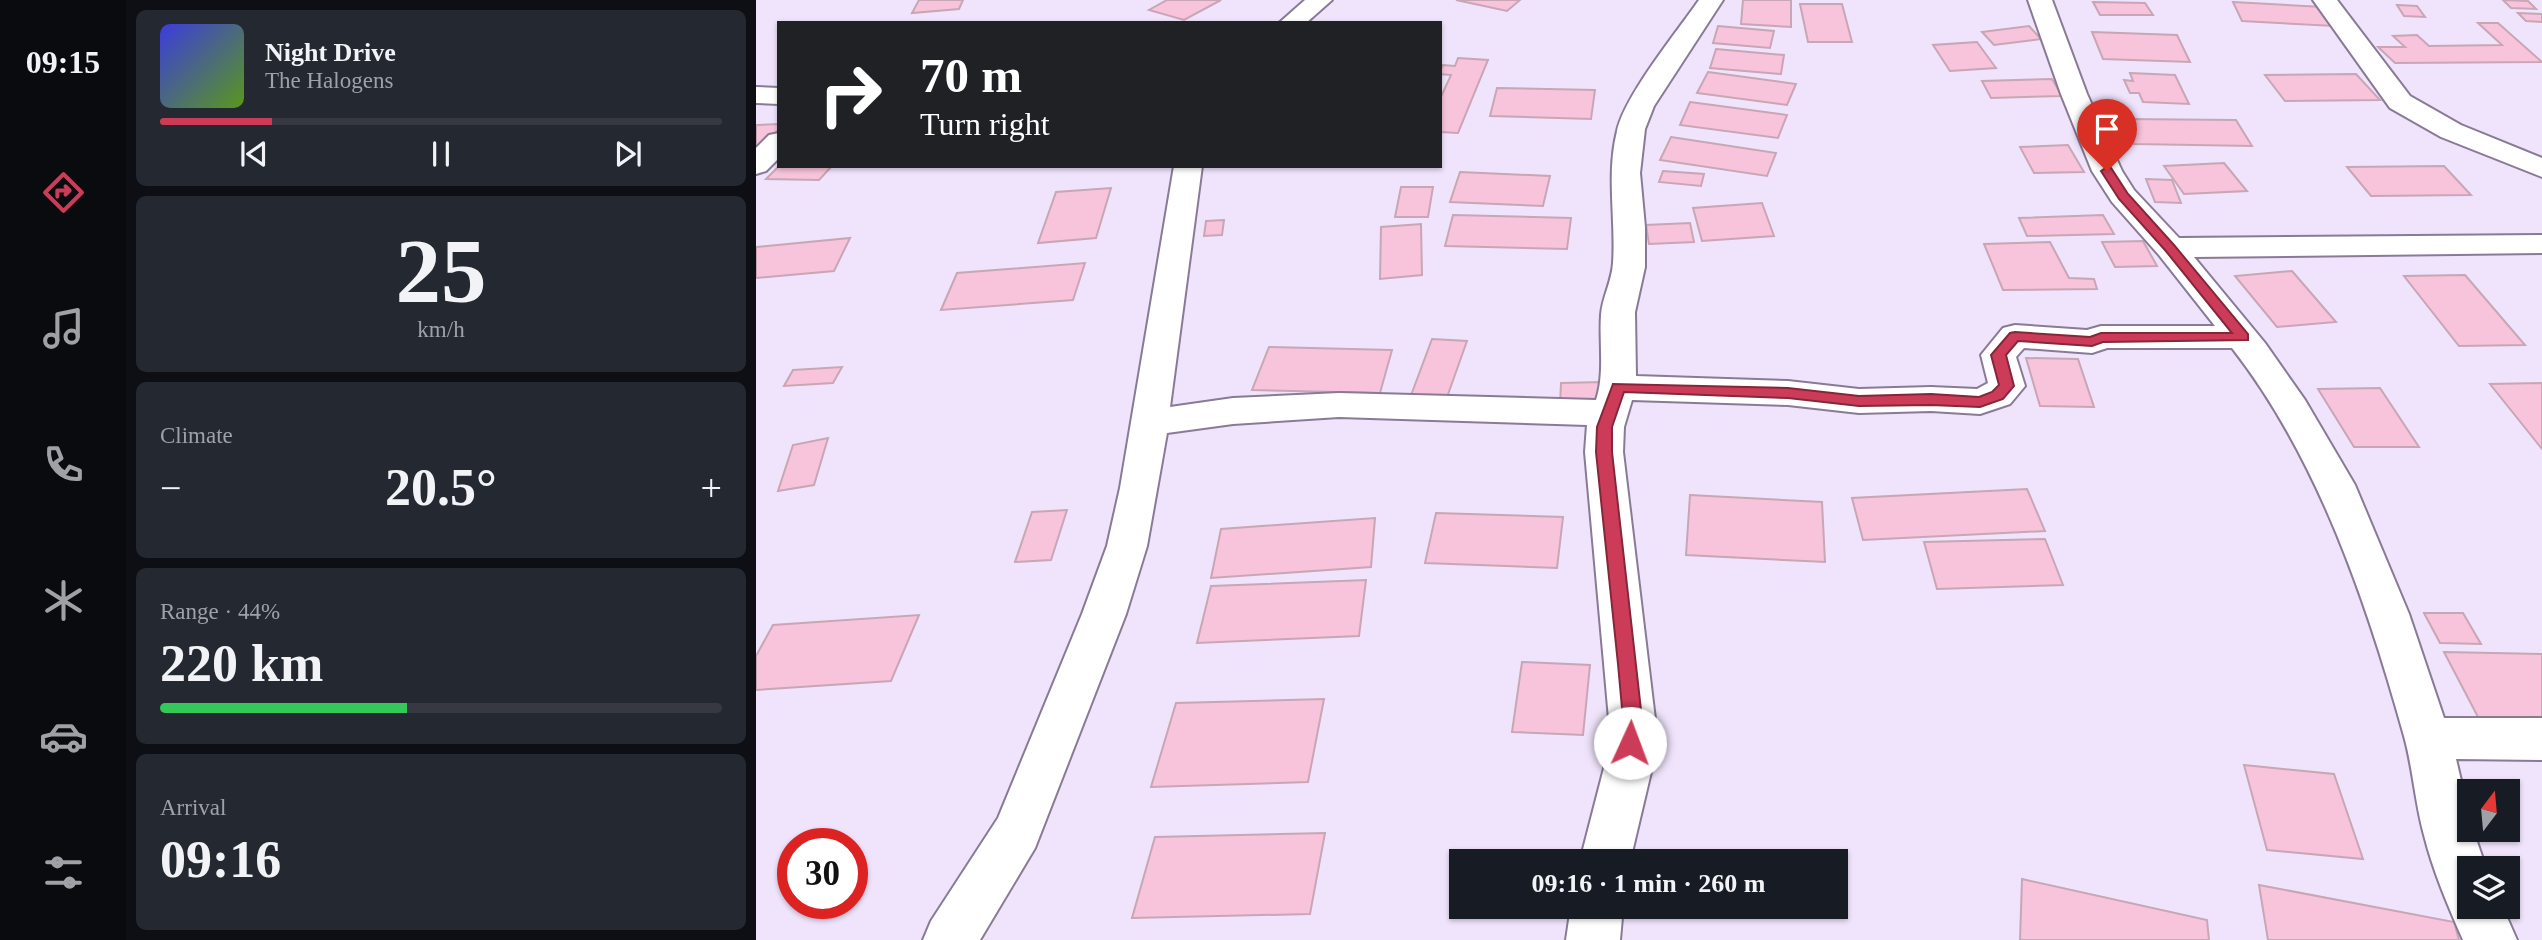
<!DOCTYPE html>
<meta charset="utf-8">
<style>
body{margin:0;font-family:Georgia,serif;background:#242831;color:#f1f3f6;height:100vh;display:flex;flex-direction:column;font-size:26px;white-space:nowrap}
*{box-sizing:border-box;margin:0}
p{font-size:23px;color:#9ea1a6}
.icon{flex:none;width:38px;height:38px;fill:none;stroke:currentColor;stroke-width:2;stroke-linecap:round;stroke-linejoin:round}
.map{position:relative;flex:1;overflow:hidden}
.drawer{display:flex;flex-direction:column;gap:10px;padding:10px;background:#0d0f14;width:630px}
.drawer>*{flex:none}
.guide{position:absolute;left:21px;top:21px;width:665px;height:147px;border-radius:0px;box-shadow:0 2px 5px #0004;background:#202124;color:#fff;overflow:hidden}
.needle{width:46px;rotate:16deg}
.tools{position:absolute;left:1701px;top:779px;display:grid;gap:14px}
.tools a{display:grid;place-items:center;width:63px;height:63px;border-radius:0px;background:#171b24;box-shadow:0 2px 5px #0004;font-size:35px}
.speed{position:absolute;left:21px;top:828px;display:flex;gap:14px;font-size:35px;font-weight:700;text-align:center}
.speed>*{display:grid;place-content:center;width:91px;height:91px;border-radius:50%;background:#171b24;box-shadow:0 2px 5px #0004;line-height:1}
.speed .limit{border:10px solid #d22;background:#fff;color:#111}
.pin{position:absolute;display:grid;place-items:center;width:60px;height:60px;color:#fff;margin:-72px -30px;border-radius:50% 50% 50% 0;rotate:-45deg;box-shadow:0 0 7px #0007}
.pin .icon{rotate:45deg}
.me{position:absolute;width:77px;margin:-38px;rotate:2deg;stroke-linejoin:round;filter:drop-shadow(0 0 5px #0008)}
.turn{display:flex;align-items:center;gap:24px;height:147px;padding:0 28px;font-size:32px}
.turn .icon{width:91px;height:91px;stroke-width:2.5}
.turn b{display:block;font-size:49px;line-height:60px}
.big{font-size:52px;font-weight:600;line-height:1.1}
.drawer .widget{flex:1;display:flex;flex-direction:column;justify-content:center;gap:10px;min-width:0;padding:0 24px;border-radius:10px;background:#242831}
.drawer .dial{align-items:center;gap:0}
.dial b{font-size:91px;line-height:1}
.song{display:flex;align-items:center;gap:21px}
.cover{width:84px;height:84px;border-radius:10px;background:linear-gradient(135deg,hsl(240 70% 55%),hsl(90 70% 35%))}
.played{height:7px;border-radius:4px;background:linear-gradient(90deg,#cc3c59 20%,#363941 20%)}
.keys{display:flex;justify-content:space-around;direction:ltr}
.heat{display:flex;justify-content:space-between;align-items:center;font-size:38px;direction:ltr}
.charge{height:10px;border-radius:5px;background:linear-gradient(90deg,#34c759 44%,#363941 0)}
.trip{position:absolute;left:693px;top:849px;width:399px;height:70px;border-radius:0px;background:#171b24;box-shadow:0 2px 5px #0004;font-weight:600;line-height:70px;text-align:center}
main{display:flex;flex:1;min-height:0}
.dock{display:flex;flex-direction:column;width:126px;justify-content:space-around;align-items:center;background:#090b0e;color:#9ea1a6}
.dock .icon{width:49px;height:49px}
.dock .active{color:#cc3c59}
.dock b{font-size:32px;color:#f1f3f6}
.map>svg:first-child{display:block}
</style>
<main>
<nav class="dock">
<b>09:15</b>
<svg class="icon active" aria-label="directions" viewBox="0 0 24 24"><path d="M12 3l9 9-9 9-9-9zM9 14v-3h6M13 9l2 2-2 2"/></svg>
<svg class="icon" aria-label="music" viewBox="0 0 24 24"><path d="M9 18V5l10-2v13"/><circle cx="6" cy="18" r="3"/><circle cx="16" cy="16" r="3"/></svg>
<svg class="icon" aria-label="phone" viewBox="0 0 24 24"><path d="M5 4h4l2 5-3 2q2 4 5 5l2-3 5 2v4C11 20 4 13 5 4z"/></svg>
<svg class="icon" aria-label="climate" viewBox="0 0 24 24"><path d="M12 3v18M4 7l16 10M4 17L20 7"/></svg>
<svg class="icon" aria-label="car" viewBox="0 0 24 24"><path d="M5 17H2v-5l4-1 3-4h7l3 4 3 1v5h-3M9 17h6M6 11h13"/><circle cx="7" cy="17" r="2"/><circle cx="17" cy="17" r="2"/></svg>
<svg class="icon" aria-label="filters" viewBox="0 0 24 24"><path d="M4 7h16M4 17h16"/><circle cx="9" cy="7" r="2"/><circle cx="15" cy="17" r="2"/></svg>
</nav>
<section class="drawer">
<div class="widget">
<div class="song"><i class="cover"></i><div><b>Night Drive</b><p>The Halogens</p></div></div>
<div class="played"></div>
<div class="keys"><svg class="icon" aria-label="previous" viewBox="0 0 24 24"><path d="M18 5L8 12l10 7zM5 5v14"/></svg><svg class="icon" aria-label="pause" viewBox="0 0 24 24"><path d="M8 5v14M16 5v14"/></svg><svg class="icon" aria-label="next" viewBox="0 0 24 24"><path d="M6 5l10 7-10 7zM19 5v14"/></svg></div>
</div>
<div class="widget dial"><b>25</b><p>km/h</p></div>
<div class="widget"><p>Climate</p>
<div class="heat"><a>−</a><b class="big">20.5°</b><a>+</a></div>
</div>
<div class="widget"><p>Range · 44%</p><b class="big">220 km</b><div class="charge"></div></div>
<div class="widget"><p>Arrival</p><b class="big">09:16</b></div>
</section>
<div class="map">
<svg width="1786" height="940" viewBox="0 0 1786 940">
<rect width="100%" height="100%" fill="#f0e4fc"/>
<g fill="#f8c4db" stroke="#c8a6b5" stroke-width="2">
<path d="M163,0H207L203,9L156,13Z"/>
<path d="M411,0H465L428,20L393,10Z"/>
<path d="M700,0H764L751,11Z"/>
<path d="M987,0H1035V27L985,24Z"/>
<path d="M1747,0L1772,1L1780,9L1755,8Z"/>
<path d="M1337,2L1389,3L1397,15H1344Z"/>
<path d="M1477,2L1567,7L1578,26L1486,21Z"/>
<path d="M1044,4H1086L1096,42H1052Z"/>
<path d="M1641,5L1661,6L1669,17L1648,16Z"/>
<path d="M1762,13L1786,14V22L1770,21Z"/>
<path d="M1722,23H1742L1786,62L1639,63L1622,47H1649L1637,36L1661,35L1673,46L1746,45Z"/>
<path d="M962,26L1018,31L1014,48L957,43Z"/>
<path d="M1273,26L1285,39L1238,45L1226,32Z"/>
<path d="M1336,32L1421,35L1434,62L1347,59Z"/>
<path d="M1221,42L1240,68L1194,71L1177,45Z"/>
<path d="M960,49L1028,55L1025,74L954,68Z"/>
<path d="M702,58L732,60L702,133L684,132V99L695,75L684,74V70L687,65L699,66Z"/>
<path d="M952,72L1040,84L1031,105L941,93Z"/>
<path d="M1374,73L1419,75L1433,104L1387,102L1383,93H1374L1368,80L1377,81Z"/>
<path d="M1600,74L1624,100L1529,101L1509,75Z"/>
<path d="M1296,79L1306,96L1235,98L1226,81Z"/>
<path d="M741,88L839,90L835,119L734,116Z"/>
<path d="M934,102L1031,115L1022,138L924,125Z"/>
<path d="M1366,119L1480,120L1496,146L1378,144Z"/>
<path d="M23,124V129L0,154V125Z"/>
<path d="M915,137L1020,153L1011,176L904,160Z"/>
<path d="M1312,145L1328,172L1278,173L1264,147Z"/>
<path d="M1468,163L1491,191L1428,194L1408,166Z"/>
<path d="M23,166H76L63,180L10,179Z"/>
<path d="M1688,166L1715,195L1615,196L1591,167Z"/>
<path d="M907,171L948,174L945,186L903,182Z"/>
<path d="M704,172L794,176L787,206L694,202Z"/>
<path d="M1390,179L1416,180L1425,203L1399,202Z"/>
<path d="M645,187H677L672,217H639Z"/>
<path d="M355,188L340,238L282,243L300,192Z"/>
<path d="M1006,203L1018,236L946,241L937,208Z"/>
<path d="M697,215L815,218L811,249L689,246Z"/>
<path d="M1347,215L1358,234L1271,236L1263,218Z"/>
<path d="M468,220L466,235L448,236L450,221Z"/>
<path d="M934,223L938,242L893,244L890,225Z"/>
<path d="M665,224L666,275L624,279L625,227Z"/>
<path d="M94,238L78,271L0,278V247Z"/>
<path d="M1387,241L1401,266L1359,267L1346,242Z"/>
<path d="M1294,242L1313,278L1338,279L1341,289L1247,290L1228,244Z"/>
<path d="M329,263L317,300L185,310L201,273Z"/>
<path d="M1536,271L1580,322L1521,327L1479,276Z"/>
<path d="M1709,275L1769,345L1703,346L1648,276Z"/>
<path d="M676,339L711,341L690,400L654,398Z"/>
<path d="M513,347L636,350L624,393L496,390Z"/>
<path d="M1270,358L1322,359L1338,407L1284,406Z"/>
<path d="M86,367L77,383L28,386L37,370Z"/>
<path d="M846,382V404L804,405L805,383Z"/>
<path d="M1786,383V449L1734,384Z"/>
<path d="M1624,388L1663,447H1598L1562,389Z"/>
<path d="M72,438L58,485L22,491L37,445Z"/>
<path d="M1271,489L1289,531L1107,540L1096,498Z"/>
<path d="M934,495L1066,502L1069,562L930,555Z"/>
<path d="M311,510L295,560L259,562L276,512Z"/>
<path d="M680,513L807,517L801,568L669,563Z"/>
<path d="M619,518L615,567L455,578L465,529Z"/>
<path d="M1289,539L1307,585L1181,589L1168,542Z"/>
<path d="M610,580L603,636L441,643L455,586Z"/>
<path d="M1668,613H1707L1725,644L1684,643Z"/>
<path d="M163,615L135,681L0,690V656L17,625Z"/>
<path d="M1688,652L1786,654V718L1722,717Z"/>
<path d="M766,662L834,665L827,735L756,732Z"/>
<path d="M568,699L552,782L395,787L420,703Z"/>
<path d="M1488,765L1578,774L1607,859L1511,850Z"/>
<path d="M569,833L554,914L376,918L399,837Z"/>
<path d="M1266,879L1451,920L1453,940H1264Z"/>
<path d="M1503,885L1698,922L1703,940H1512Z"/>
</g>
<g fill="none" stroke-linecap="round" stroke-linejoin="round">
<g stroke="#897a96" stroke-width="4">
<g id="minor">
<path d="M549,0H576L550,23H523Z"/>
<path d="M943,0H967L898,106L889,129L884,173L889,227V267L879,312L880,376L1032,381L1103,389L1175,387L1221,389L1232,383L1225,355L1247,328L1259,325L1331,330L1345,326H1459L1403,255L1356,202L1336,171L1305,94L1272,0H1296L1331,94L1366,171L1378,190L1423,238L1786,235V253L1438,257L1509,343L1549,400L1599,485L1653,614L1688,718H1786V760L1700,759L1713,815V830H1717L1730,868H1713V906H1746L1761,940H1707C1692,906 1677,871 1668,835C1659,803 1657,768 1648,736C1611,603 1562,458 1476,348H1351L1336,353L1268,348L1260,357L1269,386L1254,404L1224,414L1175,411L1103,413L1032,405L876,400L868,427L867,452L899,719L896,768L874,861H824L848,768L853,719L829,452L831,425L583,417L477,424L411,433L391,546L370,614L279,848L224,940H167L175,921L242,818L326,614L351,546L364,488L418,166H446L414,407L477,398L583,393L840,400C849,373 843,343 845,315C846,298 856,281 857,263C860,219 850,175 861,131C869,95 921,32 943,0Z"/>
<path d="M1557,0H1581L1654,96L1705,125L1786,158V177L1685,137L1634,108Z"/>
<path d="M0,87L23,88V104L0,103Z"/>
<path d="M23,133V158L10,171L0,174V148L13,135Z"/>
<path d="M815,906H867L864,940H810Z"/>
</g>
</g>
<use href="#minor" fill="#fff" fill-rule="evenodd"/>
</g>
<path fill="#cc3c59" stroke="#85273a" stroke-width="2" d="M1351,167L1355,168L1372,194L1418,245L1492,334V340L1347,342L1336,346L1262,341L1250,355L1258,386L1247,399L1224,407L1175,405L1103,406L1032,398L868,392L856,427V452L886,719L881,749L874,752L867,749L864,743L867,719L862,664L840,452L841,427L857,384L1032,388L1103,396L1175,394L1223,397L1236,392L1243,385L1235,355L1254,333L1259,332L1334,337L1345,333H1476L1409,250L1363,199L1345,171Z"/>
</svg>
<div class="tools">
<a><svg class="needle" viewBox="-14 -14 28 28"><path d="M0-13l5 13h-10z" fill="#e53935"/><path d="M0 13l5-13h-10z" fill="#9ea1a6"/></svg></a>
<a><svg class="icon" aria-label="layers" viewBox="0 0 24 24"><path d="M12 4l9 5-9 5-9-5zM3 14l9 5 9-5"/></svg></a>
</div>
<div class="speed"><div class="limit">30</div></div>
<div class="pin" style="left:1351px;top:171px;background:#d93025"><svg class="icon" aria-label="arrive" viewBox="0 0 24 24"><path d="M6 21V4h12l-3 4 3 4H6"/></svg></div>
<svg class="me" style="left:874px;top:743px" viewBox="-20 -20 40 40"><circle r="19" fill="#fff"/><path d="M0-13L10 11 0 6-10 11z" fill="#cc3c59"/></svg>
<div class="trip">09:16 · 1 min · 260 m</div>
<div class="guide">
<div class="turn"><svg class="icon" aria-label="right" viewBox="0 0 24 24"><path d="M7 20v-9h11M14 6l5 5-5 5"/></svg><div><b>70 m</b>Turn right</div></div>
</div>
</div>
</main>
